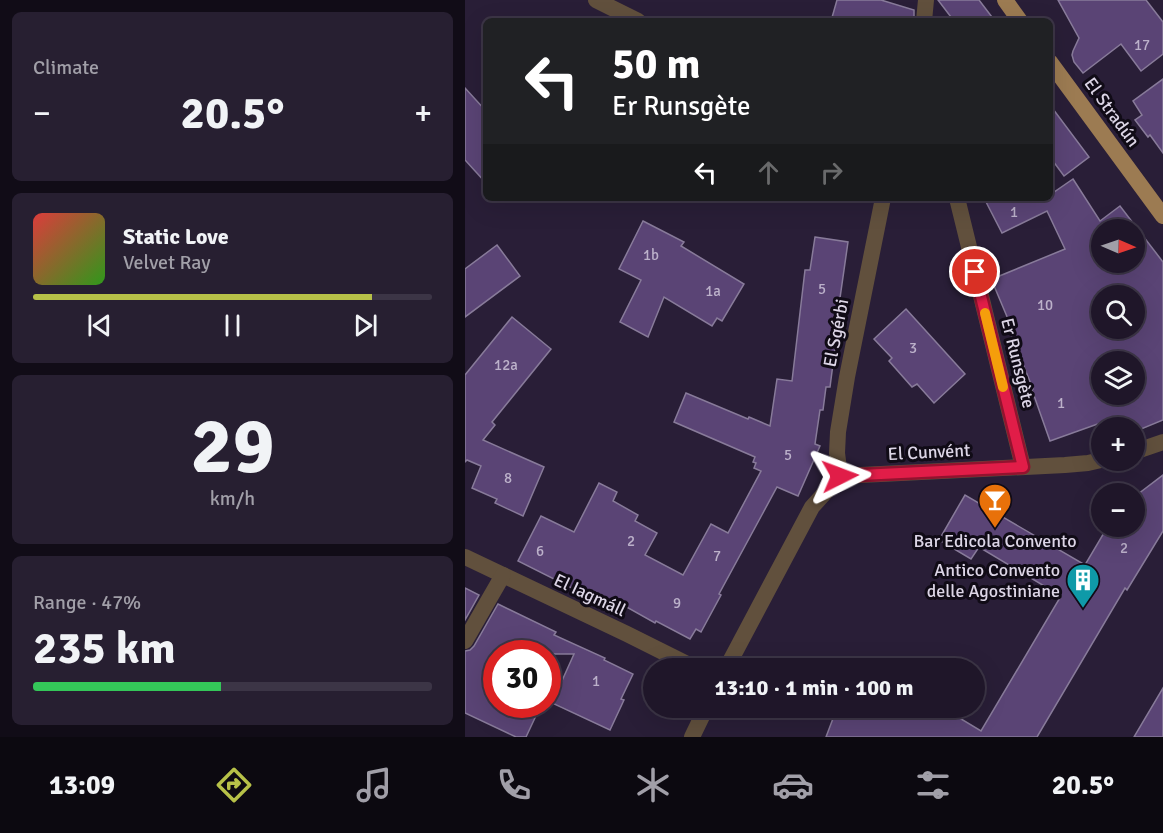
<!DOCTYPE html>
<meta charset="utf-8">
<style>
body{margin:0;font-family:Signika,sans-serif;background:#271f31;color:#f1f3f6;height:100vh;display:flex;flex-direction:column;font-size:22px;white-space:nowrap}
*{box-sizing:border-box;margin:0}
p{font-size:20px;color:#a19fa8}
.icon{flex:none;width:33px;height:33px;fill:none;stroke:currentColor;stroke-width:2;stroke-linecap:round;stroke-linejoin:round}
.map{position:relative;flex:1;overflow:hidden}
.sheet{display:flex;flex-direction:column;gap:12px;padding:12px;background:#110c17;width:465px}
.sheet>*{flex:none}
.banner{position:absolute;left:18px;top:18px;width:570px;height:183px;border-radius:9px;box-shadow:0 6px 24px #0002,0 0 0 2px #3c3546;background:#202124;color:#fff;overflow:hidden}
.needle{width:39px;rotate:92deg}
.controls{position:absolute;left:626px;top:219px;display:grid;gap:12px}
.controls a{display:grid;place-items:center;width:54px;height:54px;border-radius:50%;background:#1f1629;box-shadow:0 6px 24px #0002,0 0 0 2px #3c3546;font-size:30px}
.speed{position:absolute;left:18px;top:640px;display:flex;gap:12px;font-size:30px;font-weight:700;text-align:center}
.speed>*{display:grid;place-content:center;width:78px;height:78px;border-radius:50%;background:#1f1629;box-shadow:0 6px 24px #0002,0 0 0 2px #3c3546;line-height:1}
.speed .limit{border:9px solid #d22;background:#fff;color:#111}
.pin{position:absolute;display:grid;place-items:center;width:51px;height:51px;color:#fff;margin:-26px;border:3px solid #fff;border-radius:50%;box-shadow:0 2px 6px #0007}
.me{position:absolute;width:66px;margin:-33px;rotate:87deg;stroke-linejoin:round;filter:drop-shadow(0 0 4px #0008)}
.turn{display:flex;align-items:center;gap:21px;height:126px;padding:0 30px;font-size:27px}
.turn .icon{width:78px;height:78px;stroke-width:2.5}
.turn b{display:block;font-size:42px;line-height:51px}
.lanes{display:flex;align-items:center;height:57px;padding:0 30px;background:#0003;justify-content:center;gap:30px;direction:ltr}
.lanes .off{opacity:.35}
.big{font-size:45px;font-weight:700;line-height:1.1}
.sheet .tile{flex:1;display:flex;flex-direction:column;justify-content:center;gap:9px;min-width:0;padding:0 21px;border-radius:9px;background:#271f31}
.sheet .dial{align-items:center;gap:0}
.dial b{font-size:78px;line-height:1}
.song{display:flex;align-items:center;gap:18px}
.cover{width:72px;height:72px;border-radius:9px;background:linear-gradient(135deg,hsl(0 70% 55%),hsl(110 70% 35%))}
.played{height:6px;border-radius:3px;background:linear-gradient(90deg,#b7c148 85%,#3c3546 85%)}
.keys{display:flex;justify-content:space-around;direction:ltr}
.heat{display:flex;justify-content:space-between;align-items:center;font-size:33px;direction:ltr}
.charge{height:9px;border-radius:4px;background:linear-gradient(90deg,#34c759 47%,#3c3546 0)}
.trip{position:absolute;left:178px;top:658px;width:342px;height:60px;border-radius:30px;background:#1f1629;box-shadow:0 6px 24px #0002,0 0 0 2px #3c3546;font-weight:700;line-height:60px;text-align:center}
.tab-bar{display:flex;height:96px;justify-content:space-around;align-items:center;background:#0c0910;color:#a19fa8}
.tab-bar .icon{width:42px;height:42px}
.tab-bar .on{color:#b7c148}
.tab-bar b{font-size:27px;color:#f1f3f6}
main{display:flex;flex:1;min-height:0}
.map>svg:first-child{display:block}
</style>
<main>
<section class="sheet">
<div class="tile"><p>Climate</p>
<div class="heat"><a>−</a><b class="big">20.5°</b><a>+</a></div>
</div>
<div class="tile">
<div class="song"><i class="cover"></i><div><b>Static Love</b><p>Velvet Ray</p></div></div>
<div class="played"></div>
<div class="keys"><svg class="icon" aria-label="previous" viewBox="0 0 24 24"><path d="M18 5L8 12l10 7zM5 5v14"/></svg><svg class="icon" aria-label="pause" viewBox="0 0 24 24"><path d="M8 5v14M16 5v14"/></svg><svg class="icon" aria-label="next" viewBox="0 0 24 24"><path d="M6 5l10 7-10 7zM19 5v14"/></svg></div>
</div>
<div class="tile dial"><b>29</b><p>km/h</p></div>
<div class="tile"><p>Range · 47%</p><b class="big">235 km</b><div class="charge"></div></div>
</section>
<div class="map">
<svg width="698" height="737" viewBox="0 0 698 737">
<rect width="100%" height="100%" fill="#291e37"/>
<g fill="#5a4475" stroke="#887b9a" stroke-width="1.5" fill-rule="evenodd">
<path d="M372,0H416L449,10V21H366Z"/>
<path d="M473,0H514L530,21H489Z"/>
<path d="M593,0H681L698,22V54L676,71L656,44L618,73L609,62L607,55L608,51L614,38Z"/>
<path d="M698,79V153L685,135L683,137L670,120L677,115L668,101Z"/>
<path d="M0,88L21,111V183L0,160Z"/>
<path d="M585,105L624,157L599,176L585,157Z"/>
<path d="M608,179L635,221L655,206L698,262V420L669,432V428H643L641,421L585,441L567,390L568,389L540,320L543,319L527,281L533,279L532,277L600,249L582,211L537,233L519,198H585V195ZM636,230H669V262H636ZM636,296H669V328H636ZM636,362H669V394H636Z"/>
<path d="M178,221L219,242L216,246L279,284L257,321L252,318L247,326L199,297L183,337L155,322L176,280L154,269Z"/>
<path d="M350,237L383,242L370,333H372L365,387H361L358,410H355L350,444L355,446L333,496L312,487L254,594L256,595L236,632L231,629L225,639L191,621L190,623L151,601L145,613L116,599L119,594L53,561L76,516L109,532L134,483L152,492L148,501L173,515L170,521L192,533L180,555L218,575L246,524L263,533L296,471L289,468L291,463L288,462L290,457L209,422L221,393L283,419L284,417L305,426L312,379L327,381L340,270H345Z"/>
<path d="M32,245L55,276L0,317V269Z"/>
<path d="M441,309L500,374L469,403L452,384L447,387L424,361L427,358L409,339Z"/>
<path d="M47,317L86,349L27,422L30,425L18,440L79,467L58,516L30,503L32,499L7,488L16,466L2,460L0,462V375Z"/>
<path d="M698,475V531L662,590L660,588L572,737H361L372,708H478L516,731L596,596L514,547L506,559L474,540L500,495L620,565L643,526H669V497Z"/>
<path d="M0,588L14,595L0,620Z"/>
<path d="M33,604L91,632L89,635L140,658L139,660L168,674L156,699L159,700L145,730L87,703L109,654H32V705H76L61,737H51L0,713V651L5,650L9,646Z"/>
<path d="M698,688V737H669Z"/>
</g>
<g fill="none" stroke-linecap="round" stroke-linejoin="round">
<g stroke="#61503d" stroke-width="16">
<path d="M131,0L173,21"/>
<path d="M459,21L461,0"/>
<path d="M492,198L558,467"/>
<path d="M669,452L698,442"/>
<path d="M375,476L372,453L373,432L382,377L418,198"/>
<path d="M0,557L162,634L232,669"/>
<path d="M0,641L38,575"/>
<path d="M261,669L347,507L375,476L600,465L623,463L636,460"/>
<path d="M227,737L241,708"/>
</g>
<g stroke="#9c7b52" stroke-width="16">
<path d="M540,0L555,21"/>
<path d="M585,62L698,216"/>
</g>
</g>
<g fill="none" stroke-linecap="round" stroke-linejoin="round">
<g stroke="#92132f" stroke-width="15">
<path id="route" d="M375,476L558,467L510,272"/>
</g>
<use href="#route" stroke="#e11d48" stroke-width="10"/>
<path stroke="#f59e0b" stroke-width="10" d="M520,313L538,387"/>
</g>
<defs>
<g id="bar-pin" transform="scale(1.725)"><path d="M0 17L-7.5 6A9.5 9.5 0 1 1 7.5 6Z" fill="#e8710a" stroke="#100b16"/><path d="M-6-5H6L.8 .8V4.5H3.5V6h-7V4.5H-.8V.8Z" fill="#fff"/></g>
<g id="building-pin" transform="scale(1.725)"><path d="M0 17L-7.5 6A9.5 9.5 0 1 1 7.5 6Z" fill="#0f9aa8" stroke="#100b16"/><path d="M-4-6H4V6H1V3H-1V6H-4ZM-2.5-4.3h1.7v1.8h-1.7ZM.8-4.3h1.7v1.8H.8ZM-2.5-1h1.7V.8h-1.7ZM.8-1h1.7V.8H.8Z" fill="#fff"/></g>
</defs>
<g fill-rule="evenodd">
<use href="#bar-pin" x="530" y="500"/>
<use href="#building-pin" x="618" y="580"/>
</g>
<g text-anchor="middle" stroke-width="6" stroke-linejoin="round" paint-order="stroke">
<g font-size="15" fill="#bcb1ca">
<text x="677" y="50">17</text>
<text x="549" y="217">1</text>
<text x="186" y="260">1b</text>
<text x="357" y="294">5</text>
<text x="248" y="296">1a</text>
<text x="580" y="310">10</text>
<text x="448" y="353">3</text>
<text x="41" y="370">12a</text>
<text x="596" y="408">1</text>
<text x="323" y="460">5</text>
<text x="43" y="483">8</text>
<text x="166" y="546">2</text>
<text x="659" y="553">2</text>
<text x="75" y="556">6</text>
<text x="252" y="561">7</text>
<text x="212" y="608">9</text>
<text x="131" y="686">1</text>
</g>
<g font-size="18" fill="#dcd5e6" stroke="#100b16">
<text transform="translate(647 112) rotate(54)" y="6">El Stradún</text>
<text transform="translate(371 333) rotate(-79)" y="6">El Sgérbi</text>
<text transform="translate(553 363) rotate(76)" y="6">Er Runsgète</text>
<text transform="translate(464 452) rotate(-3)" y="6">El Cunvént</text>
<text transform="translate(125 595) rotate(25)" y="6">El Iagmáll</text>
</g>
<g font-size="18" fill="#dcd5e6" stroke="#100b16">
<text x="530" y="547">Bar Edicola Convento</text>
<text x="595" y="576" text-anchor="end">Antico Convento<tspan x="595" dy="21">delle Agostiniane</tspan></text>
</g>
</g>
</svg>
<div class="controls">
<a><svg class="needle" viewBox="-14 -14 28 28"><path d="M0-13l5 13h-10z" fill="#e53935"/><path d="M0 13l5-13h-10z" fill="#a19fa8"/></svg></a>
<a><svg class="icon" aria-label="search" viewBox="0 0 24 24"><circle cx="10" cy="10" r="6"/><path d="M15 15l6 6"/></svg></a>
<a><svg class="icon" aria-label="layers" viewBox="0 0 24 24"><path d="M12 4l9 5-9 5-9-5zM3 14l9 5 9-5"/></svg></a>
<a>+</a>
<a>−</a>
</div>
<div class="speed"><div class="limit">30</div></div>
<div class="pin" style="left:510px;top:272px;background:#d93025"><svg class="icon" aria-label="arrive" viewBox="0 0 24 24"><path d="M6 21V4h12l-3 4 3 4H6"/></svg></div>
<svg class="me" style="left:375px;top:476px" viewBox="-20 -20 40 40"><path d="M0-17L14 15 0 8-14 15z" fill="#e11d48" stroke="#fff" stroke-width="4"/></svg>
<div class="trip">13:10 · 1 min · 100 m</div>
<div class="banner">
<div class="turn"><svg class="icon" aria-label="left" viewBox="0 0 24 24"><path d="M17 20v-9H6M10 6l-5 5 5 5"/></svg><div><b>50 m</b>Er Runsgète</div></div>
<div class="lanes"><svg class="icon" aria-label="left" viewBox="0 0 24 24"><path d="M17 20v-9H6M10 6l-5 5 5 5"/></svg><svg class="icon off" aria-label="ahead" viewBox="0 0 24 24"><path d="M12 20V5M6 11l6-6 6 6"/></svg><svg class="icon off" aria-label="right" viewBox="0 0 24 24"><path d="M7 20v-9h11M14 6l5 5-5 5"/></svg></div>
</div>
</div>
</main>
<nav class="tab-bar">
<b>13:09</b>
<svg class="icon on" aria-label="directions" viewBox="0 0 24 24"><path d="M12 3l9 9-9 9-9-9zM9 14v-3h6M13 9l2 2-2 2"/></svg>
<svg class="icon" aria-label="music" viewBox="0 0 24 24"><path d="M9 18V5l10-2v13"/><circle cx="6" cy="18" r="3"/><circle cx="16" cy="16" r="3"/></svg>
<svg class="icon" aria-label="phone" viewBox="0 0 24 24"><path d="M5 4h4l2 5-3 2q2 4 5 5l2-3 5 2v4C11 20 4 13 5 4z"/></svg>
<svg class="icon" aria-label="climate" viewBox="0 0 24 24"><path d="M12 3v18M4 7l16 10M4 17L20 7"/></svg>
<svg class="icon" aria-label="car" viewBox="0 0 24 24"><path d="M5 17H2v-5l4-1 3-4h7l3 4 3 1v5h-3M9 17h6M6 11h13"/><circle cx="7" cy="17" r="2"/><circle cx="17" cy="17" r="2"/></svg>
<svg class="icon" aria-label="filters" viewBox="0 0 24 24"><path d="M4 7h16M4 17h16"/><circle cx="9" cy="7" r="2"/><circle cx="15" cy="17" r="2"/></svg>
<b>20.5°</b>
</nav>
